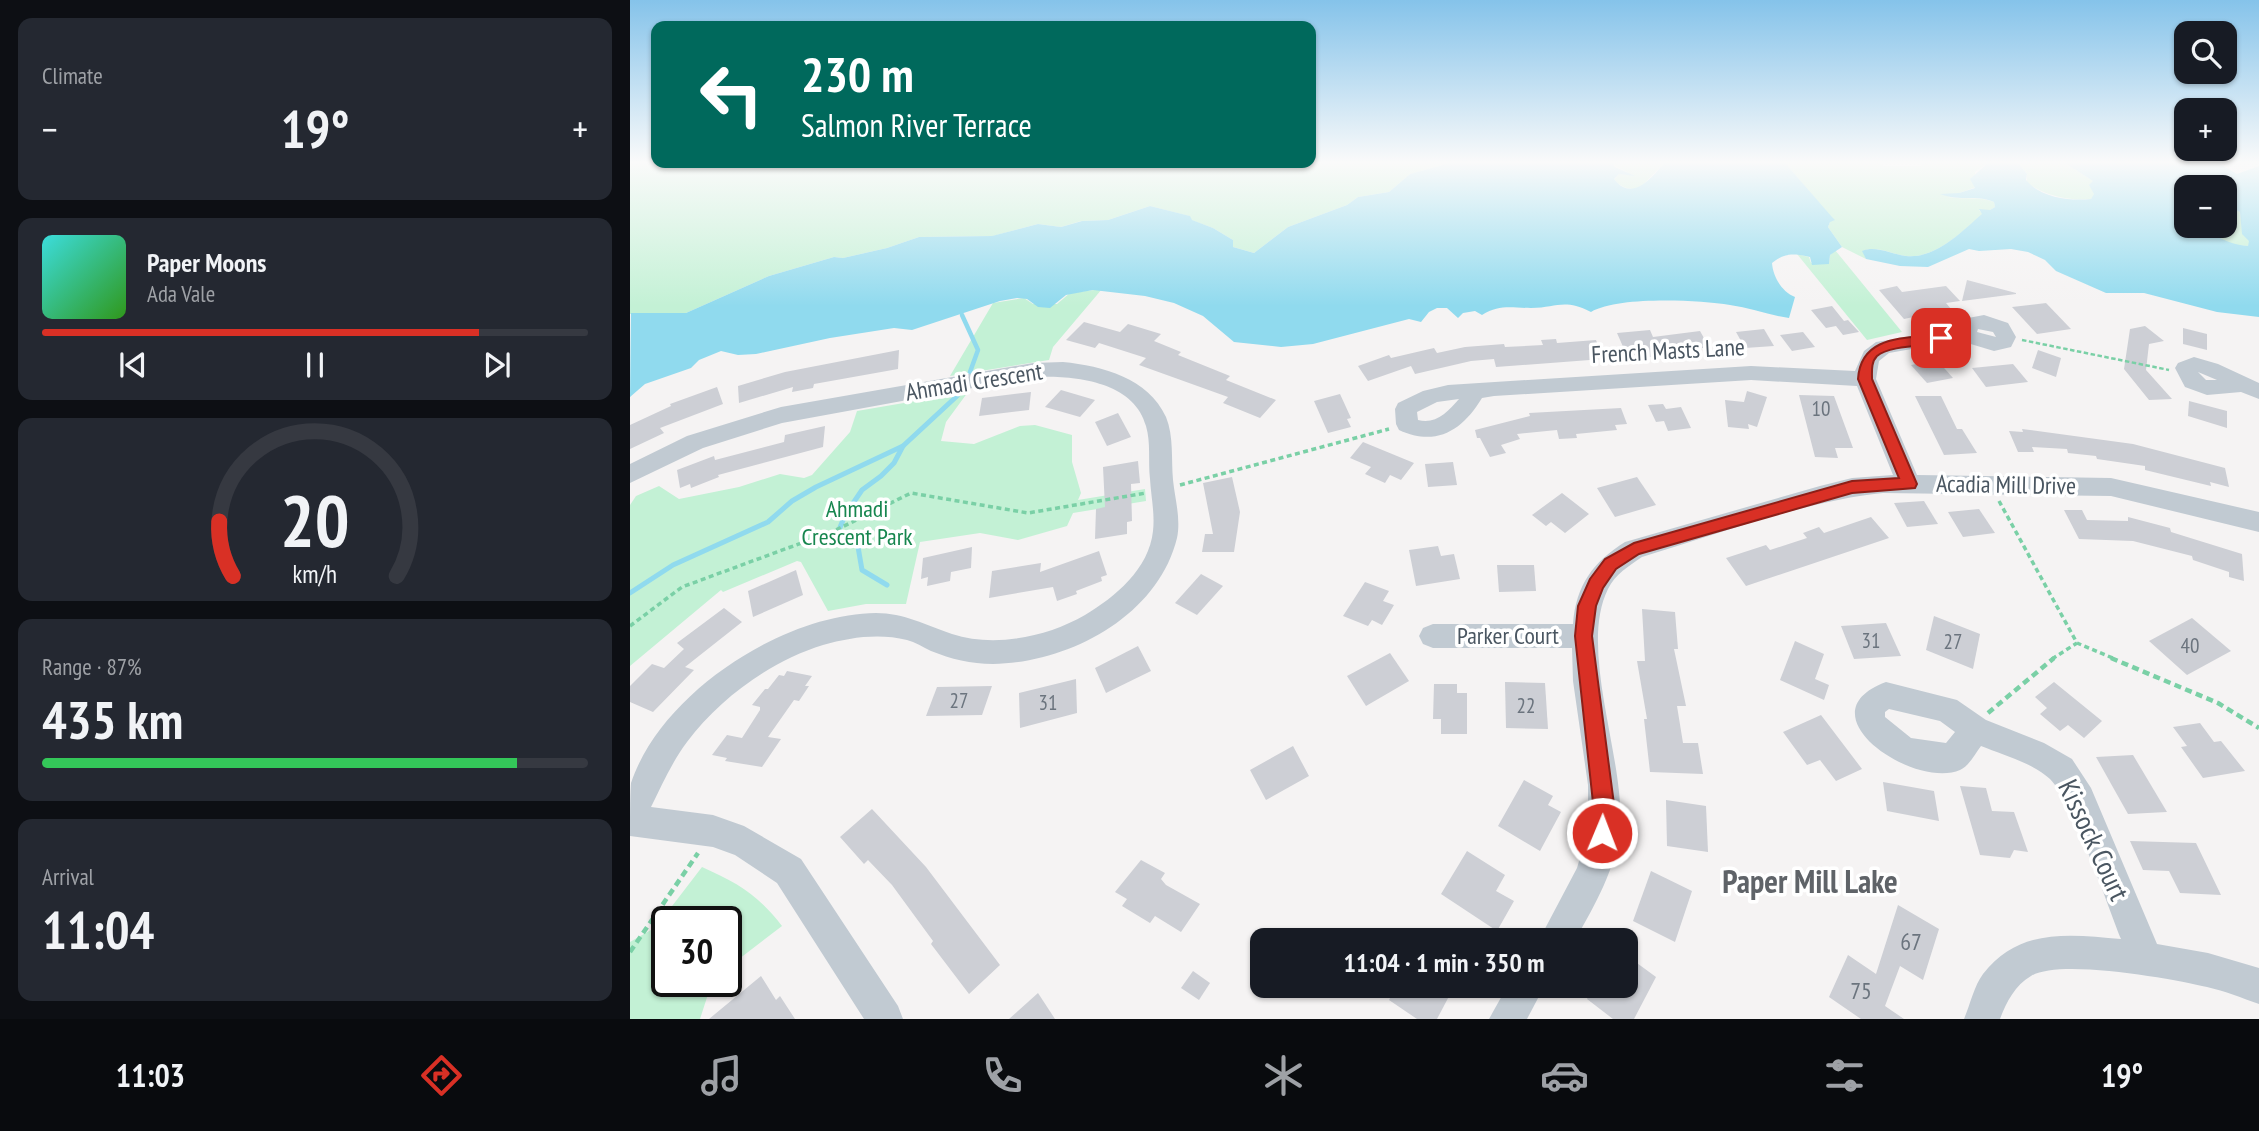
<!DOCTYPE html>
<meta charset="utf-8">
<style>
body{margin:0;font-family:"PT Sans Narrow",sans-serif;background:#242831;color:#f1f3f6;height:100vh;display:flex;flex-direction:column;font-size:26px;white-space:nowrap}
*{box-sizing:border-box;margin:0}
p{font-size:23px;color:#9ea1a6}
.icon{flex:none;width:38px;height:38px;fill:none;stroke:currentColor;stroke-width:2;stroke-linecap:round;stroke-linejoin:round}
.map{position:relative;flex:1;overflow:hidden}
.side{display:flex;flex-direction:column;gap:18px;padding:18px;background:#0d0f14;width:630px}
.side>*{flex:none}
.banner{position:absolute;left:21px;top:21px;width:665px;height:147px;border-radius:14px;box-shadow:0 2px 5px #0004;background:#00695c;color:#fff;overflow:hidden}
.buttons{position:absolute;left:1544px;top:21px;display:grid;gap:14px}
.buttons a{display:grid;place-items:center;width:63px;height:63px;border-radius:14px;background:#171b24;box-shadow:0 2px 5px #0004;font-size:35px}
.speed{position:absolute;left:21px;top:906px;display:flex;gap:14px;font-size:35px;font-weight:700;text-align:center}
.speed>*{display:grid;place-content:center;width:91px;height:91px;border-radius:50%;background:#171b24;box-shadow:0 2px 5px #0004;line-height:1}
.speed .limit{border:4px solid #111;border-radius:10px;background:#fff;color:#111}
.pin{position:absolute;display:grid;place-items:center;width:60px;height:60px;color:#fff;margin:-30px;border-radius:14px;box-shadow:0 4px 10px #0006}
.me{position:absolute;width:77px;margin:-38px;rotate:1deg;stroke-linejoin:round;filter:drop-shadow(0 0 5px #0008)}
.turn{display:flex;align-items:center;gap:24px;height:147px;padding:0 35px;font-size:32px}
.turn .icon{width:91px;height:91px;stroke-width:2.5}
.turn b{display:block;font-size:49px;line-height:60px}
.big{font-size:52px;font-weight:700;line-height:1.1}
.side .widget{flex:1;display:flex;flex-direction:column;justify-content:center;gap:10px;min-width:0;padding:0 24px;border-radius:14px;background:#242831}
.side .dial{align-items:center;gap:0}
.dial svg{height:182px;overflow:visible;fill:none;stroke:#363941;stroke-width:7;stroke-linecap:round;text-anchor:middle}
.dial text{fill:#f1f3f6;stroke:none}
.song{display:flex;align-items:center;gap:21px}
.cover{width:84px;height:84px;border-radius:10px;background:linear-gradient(135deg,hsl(180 70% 55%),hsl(110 70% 35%))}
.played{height:7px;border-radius:4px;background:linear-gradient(90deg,#d93025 80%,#363941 80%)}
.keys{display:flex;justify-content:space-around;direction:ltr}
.heat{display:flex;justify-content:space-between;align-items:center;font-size:38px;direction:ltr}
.charge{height:10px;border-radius:5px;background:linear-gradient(90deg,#34c759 87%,#363941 0)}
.trip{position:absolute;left:620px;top:928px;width:388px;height:70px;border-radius:14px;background:#171b24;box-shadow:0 2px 5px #0004;font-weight:700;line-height:70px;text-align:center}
.tabs{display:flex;height:112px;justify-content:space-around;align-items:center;background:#090b0e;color:#9ea1a6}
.tabs .icon{width:49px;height:49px}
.tabs .on{color:#d93025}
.tabs b{font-size:32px;color:#f1f3f6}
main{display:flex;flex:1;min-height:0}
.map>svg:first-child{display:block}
</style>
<main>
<section class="side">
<div class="widget"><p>Climate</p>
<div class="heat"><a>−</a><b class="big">19°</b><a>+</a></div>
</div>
<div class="widget">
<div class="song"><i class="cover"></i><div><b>Paper Moons</b><p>Ada Vale</p></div></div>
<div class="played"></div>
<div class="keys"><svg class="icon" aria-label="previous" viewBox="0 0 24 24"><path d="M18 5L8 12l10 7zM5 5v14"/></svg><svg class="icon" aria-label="pause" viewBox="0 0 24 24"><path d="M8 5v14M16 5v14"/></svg><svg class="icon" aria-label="next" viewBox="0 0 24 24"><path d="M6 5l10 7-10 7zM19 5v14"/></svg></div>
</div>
<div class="widget dial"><svg viewBox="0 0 100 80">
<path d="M14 69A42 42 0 1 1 86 69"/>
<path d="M14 69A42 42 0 0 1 8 45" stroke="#d93025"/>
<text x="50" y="56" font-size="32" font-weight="700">20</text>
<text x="50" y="72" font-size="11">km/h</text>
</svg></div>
<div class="widget"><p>Range · 87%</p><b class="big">435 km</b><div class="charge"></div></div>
<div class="widget"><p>Arrival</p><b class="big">11:04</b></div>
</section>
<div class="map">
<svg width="1629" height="1019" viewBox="0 0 1629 1019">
<rect width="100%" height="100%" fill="#f5f3f3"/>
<g fill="#c3f1d5">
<path d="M0,163H820L780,174L759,192L728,197L717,205L658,227L624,253L603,247V240L583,228L561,220L559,216L520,206L478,220L451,221L431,227L408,224L363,236L289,237L257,248L213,258L204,257L139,276L56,313L0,314Z"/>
<path d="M980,163H1034L1009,189C999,190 991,187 984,180L989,174L1002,175Z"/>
<path d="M1155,163H1251L1253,166H1291L1289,163H1358L1345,172L1346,187L1318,197C1335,200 1349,196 1364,202L1365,207L1360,210H1349L1353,214C1331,232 1306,259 1276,256C1261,254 1247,245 1233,251L1236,259L1212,247L1198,227L1200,222C1188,199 1171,182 1155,163Z"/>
<path d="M1388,163H1435L1463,181L1464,195L1461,199C1437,201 1417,196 1397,183V174Z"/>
<path d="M1594,205L1610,212L1612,228L1620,241L1618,246L1602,245L1566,226H1594Z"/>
<path d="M1205,250L1272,332L1237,340L1167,254L1179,257L1181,263L1199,264L1200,255Z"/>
<path d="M472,289L423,347L419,360L320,376L363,303L394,298L403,304H427L440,293Z"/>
<path d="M338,392L316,422L311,441L344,444L390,426L405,425L442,435V462L451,493L448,500L515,489L516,501L443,513L437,526L388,540L350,533L290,542L276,604H236L198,611L171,562L167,561L93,592L91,590L0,666V505L6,496L29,486L49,499L109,487L150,474L174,478L182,475L220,432L227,411Z"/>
<path d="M72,867C108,883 128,895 152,926L96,969V922H37V982H82L70,1019H0V942L26,927Z"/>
</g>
<g fill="#90daee" fill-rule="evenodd">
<path d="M820,163H982L985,167L1005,176L989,174L984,179C1002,202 1021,179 1034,163H1155L1202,217L1205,220L1200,222L1198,227L1212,247L1200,255L1199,264L1182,265L1180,257C1164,253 1154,253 1142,263C1143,277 1152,292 1165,297L1159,318C1139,315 1120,308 1100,305C1067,300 989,296 961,312C933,298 927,308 901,308C881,308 870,304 852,315L845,311L833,313L828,318L817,308H807L799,312L791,322L779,319L683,344L651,347L604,342L573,316L544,303L515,296L463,290L436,295L420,308L408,307L397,299L387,298L370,301L282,330L264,328L200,338L126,354L108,355L91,351L69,360L61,368L15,384L0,397L1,313H56L139,276L204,257L213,258L257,248L289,237L362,236L408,224L431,227L452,221L478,220L520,206L560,216L562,220L583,228L603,240V247L624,253L658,227L717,205L728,197L759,192L780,174Z"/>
<path d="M1358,163H1388L1397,174L1396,180C1411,198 1440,201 1461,199L1464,194L1459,185L1463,181L1435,163H1588L1607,174L1629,166V317L1587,312L1514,293H1476L1426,271L1415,260L1398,252L1381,249L1349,251L1339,249L1298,267L1270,266L1236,259L1232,251C1246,245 1261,254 1276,256C1306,259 1331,232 1352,214L1349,209L1360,210L1365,207L1364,202C1346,194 1330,202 1310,194L1329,193L1345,188L1340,179ZM1556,187H1594V205L1610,212L1612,234L1619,241L1618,246C1593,245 1576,226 1556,226Z"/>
</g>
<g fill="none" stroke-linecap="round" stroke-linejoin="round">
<path stroke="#90daee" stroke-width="4.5" d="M332,315L348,350L340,372"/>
<g stroke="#90daee" stroke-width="5">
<path d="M257,585L232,570L227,541L207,535L215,515L232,490L251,476L264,463L273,446L327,396"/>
<path d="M0,593L43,565L138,522L162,501L186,487L273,446"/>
</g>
</g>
<g fill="#cdcfd5">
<path d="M1337,280L1386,293V294L1332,301Z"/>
<path d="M1267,286L1272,292L1316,286L1330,301L1316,303L1321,309L1274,319L1249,290Z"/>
<path d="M1416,303L1441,329L1407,334L1382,307Z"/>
<path d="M1202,306L1214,321L1218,320L1229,332L1213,335L1206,326L1196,328L1181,310Z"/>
<path d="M454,322L490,332L498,324L531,334L524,341L551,352L548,355L600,376L596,380L646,400L630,418L593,403L598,397L509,365L516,358L469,343L465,348L436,340Z"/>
<path d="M1515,326L1534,341L1519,344L1516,370L1542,399L1519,400L1494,369L1500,329Z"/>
<path d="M1553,328L1577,334V350L1553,344Z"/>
<path d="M1134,329L1144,346L1115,348L1106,332Z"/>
<path d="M1020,330L1023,337L1070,331L1079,347L1066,349L1069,355L998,358L987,333Z"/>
<path d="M1173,332L1185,347L1162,351L1150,335Z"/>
<path d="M926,339L927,343L966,340L973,359L866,367L864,359L841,361L785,374L781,366L738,381L728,366L759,355L761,358L804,348L807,353L835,347L874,344L875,347L913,345L911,340Z"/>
<path d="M269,350L268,369L184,384L183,388L162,392L163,387L109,403L108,386L155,372Z"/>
<path d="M1408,350L1431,358L1426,377L1402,368Z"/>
<path d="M1307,360L1323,378L1297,383L1281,365Z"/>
<path d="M1383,364L1398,382L1356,387L1342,368Z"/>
<path d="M87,387L93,404L30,428L34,433L0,449V425L41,406L40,404Z"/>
<path d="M431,390L465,400L450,417L415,407Z"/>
<path d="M1117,391L1137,397L1127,427L1118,424L1119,429L1098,427L1095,400L1114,402Z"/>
<path d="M401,392L399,410L349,416L352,398Z"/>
<path d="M710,394L721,418L717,419L721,427L698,433L684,401Z"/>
<path d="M1169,395L1204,396L1223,448H1205L1208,458L1185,457Z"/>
<path d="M1285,396H1311L1327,429H1332L1347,453L1314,455Z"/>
<path d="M1559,401L1597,411V428L1558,416Z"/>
<path d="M1033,404L1036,409L1051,407L1061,428L1038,431L1034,421L1026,422L1018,405Z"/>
<path d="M991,408L997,424L985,425L987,430L946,434L947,438L929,439L927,430L887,434L890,439L871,445L876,453L860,457L850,438H847L845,430L900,416L899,413Z"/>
<path d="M488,413L501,437L477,446L465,422Z"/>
<path d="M195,426L193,447L88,475L89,477L61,488L60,484L50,488L47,470L84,456L85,460L154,442L155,435Z"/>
<path d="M1392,429L1503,444L1595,468L1599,487L1580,482L1581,486L1515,470V466L1467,459L1466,456L1438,453L1437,449L1402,447L1404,452H1388L1379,431L1393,432Z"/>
<path d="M733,442L784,463L771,480L760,475L755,483L735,474L741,467L720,458Z"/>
<path d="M508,461L510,483L501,484L502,521L497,522V534L465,539L466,509L475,507L473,467Z"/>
<path d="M823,462L827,485L798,487L795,464Z"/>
<path d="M602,477L610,512L604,552H572L575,534H583L573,483Z"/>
<path d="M1007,477L1026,505L985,517L967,488Z"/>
<path d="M932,493L959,514L935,533L921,522L916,526L902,515Z"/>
<path d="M1294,501L1308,524L1277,527L1264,503Z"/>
<path d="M1349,509L1365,533L1333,537L1318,512Z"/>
<path d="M1434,510H1452L1457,520L1498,521V517L1540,528L1541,532L1612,554L1614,581L1599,577V572L1563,560L1562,556L1503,541L1449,539Z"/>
<path d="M1241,517L1259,538L1116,586L1096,558L1136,545L1140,550L1177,538L1173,533L1189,527L1194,533Z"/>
<path d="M808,546L811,556L824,554L830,579L786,586L779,550Z"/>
<path d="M342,547L341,568L321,572L320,581L297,586L298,577L291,579L293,558Z"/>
<path d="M469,551L477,575L471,577L472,581L446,591L447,594L427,601L423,587L359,598L362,571L411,563L410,572Z"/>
<path d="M867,565H904L906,591L869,592Z"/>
<path d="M166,570L173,595L123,617L118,591Z"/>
<path d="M571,574L593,586L567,615L545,603Z"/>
<path d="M735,582L759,591L753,601L764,605L752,625L742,620L738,626L713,616Z"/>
<path d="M94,608L112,622L55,667L64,670L23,712L0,702V686L22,664L34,668L54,649L47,643Z"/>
<path d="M1012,609L1045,612L1048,649H1044L1056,706H1047L1053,743H1068L1073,774L1020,772L1014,719H1017L1007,661H1015Z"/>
<path d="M1304,616L1350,634L1343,669L1296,650Z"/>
<path d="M1562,618L1601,651L1557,675L1519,641Z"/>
<path d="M1256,623L1271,656L1224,659L1211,626Z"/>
<path d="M1165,641L1194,654L1185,679L1199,685L1194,700L1150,680Z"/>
<path d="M508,646L521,671L476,693L465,668Z"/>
<path d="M760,653L779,681L736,706L717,676Z"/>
<path d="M157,671L182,676L175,686H179L169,701L164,700L138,737L151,739L132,767L95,761L97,758L82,755L97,735L112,738L130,710V707L122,705L135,689H138L149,675L154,676Z"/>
<path d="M446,679L447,713L390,728L389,693Z"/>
<path d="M875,682L915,683L918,729L876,728Z"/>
<path d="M1424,682L1472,721L1454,738L1438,725L1430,731L1410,714L1417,708L1405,697Z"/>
<path d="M804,684H827V693H837V734H811V719H803Z"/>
<path d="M362,686L352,715L296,716L307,687Z"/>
<path d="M1191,715L1232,769L1206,781L1190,760L1177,765L1153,732Z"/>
<path d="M1570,723L1584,742L1591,741L1615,771L1573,778L1551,747L1557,746L1543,727Z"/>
<path d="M663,746L679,776L636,800L620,770Z"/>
<path d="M1503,755L1537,812L1498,814L1466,757Z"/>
<path d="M894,780L923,796L918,805L931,812L910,851L868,826Z"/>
<path d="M1253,782L1304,791L1309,821L1257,811Z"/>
<path d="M1330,786L1356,788L1362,811L1384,812L1398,852L1384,850L1380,858L1350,855Z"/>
<path d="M1036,800L1076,806L1078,852L1037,846Z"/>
<path d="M242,809L296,867L370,965L339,994L301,944L303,941L262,885L238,860L234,864L210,837Z"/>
<path d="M1500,841L1566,843L1591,895L1550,893L1539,871L1513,870Z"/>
<path d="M837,851L875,875L866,891L884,901L867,931L811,894Z"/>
<path d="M511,860L535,873L531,879L536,885L570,904L551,932L525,916L520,923L492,906L497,899L485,892Z"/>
<path d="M1021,871L1062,891L1045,942L1003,921Z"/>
<path d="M1268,905L1309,929L1293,980L1270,966L1255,1006L1274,1019H1231L1199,997L1218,955L1246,974Z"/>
<path d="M996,955L1026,977L1004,1019H983L957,999L964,985H996Z"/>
<path d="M563,971L580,983L569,1000L551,988Z"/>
<path d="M131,976L146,1000L150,996L165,1019H79Z"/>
<path d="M767,985H825L807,1019H787L759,1000Z"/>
<path d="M408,993L425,1019H379Z"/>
</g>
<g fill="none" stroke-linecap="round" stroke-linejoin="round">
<path stroke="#7ad0a6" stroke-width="2.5" stroke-dasharray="4.5 2.5" stroke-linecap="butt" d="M1392,340L1539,370"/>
<g stroke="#7ad0a6" stroke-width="3.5" stroke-dasharray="5 3.5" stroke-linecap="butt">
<path d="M550,485L759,429"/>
<path d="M1369,501L1447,643L1485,659"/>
<path d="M0,626L52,587L204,531L281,493L398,513L516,493"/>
<path d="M1422,659L1447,643"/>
</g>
<g stroke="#7ad0a6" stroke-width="4.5" stroke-dasharray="7 4.5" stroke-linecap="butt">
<path d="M1481,658L1588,703L1629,728"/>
<path d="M1358,713L1424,658"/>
<path d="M0,952L68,853"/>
</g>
<g fill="#c1cad2" fill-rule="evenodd">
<path d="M1354,315L1378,323L1386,337L1381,347L1364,351L1334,342H1321L1259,353L1249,361L1246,379L1287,475L1481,478L1629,512V532L1481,496L1253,493C1174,501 1089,534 1012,557C999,566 985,574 978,589C948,649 995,759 990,826C987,867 965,905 945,940H909L947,868L958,830V785L943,681L942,648H803L793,644L789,636L793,628L803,624H943C946,585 963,562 995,542L1190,486L1222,478L1263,475L1227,386L1121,380L864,396L852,398C832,431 806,447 769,430L766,424L765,409L768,403L793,391L818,385L1121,366L1225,371L1234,351L1246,342L1328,329L1333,319ZM1348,329L1363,332L1366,337L1347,332ZM829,399C818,412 805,425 788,420L787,412L807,402Z"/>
<path d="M1564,357L1588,364L1629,383V399L1611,392L1577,395L1555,387L1545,368L1548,363ZM1568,372L1587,380H1576Z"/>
<path d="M433,362C473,366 518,378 536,417C544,437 541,459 543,480C545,499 551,519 547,538C528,616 439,663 363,664C341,664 321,659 301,651C293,647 285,642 277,640C250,633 220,637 193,645C141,661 90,698 57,742C42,762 32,785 21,807L83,815L114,826L171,859L268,1006L273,1019H234L147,883L105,855L83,847L0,836C0,820 0,797 1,783C31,693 153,614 246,613C274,613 296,625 322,634C364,648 417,637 455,615C485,597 519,569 523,531C525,514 521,496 520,479C518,461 521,443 516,426C504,380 441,375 403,377L152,423L73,448L0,483V464L57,436L151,407L403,363Z"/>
<path d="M1256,682L1327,700L1356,720L1414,743L1442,759L1461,788L1527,944L1578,953L1629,968V1004C1612,998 1595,991 1577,987C1544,979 1429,958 1401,976C1385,985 1376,1003 1370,1019H1334C1340,1005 1344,986 1353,974C1389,928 1438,934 1491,939C1477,904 1443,802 1420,779C1403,763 1373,755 1351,746C1345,754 1339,766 1330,770C1285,790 1170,714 1256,682ZM1259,709L1310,721L1325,732L1316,743L1281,738L1255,717V712Z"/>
<path d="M878,985H915L897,1019H859Z"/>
</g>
</g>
<linearGradient id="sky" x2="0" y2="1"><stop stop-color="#85c3ea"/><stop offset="0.53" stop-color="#fafafa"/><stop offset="1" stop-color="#fafafa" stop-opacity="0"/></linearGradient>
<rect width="1629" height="306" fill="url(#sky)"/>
<path fill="#d93025" stroke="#8d1f18" stroke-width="2" d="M1311,334L1315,335V342C1299,346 1259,345 1247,356C1241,362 1242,371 1242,379L1287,484L1285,488L1222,493L1009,554L986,569L973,588L966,606L962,636L985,812L980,840L972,843L965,840L962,833L964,812L945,636L948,606L960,579L975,559L1004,543L1222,481L1269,478L1228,379C1231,334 1276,339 1311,334Z"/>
<g text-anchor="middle" stroke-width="7" stroke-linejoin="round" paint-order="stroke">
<g font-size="21" fill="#6b747e">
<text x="1191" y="416">10</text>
<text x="1241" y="648">31</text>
<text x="1323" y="649">27</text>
<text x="1560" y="653">40</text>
<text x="329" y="708">27</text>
<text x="418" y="710">31</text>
<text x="896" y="713">22</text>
</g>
<g font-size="24" fill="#4a5661" stroke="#fff">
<text transform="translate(1038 351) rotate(-3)" y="8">French Masts Lane</text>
<text transform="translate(344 382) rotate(-9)" y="8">Ahmadi Crescent</text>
<text transform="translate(1376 485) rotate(1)" y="8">Acadia Mill Drive</text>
<text x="878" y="644">Parker Court</text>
</g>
<g font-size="24" fill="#17864f" stroke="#fff">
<text x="227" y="517">Ahmadi<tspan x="227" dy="28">Crescent Park</tspan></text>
</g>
<g font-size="24" fill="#6b747e">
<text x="1281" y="950">67</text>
<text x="1231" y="999">75</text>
</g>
<g font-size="28" fill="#4a5661" stroke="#fff">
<text transform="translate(1464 840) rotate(65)" y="10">Kissock Court</text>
</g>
<g font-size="32" font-weight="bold" fill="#5f6368" stroke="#fff">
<text x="1180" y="893">Paper Mill Lake</text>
</g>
</g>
</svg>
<div class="buttons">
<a><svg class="icon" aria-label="search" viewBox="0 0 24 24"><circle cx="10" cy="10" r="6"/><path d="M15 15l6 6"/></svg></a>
<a>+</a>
<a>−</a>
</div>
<div class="speed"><div class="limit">30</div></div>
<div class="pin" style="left:1311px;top:338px;background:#d93025"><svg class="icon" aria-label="arrive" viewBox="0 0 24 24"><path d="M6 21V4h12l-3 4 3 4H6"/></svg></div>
<svg class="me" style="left:972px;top:833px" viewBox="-20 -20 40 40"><circle r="17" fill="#d93025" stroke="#fff" stroke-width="3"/><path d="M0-11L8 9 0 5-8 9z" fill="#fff"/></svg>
<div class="trip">11:04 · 1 min · 350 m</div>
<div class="banner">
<div class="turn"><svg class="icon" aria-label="left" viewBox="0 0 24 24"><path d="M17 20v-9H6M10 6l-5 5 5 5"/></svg><div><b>230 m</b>Salmon River Terrace</div></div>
</div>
</div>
</main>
<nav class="tabs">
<b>11:03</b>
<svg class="icon on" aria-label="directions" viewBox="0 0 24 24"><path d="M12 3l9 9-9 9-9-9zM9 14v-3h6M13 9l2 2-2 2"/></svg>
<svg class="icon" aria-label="music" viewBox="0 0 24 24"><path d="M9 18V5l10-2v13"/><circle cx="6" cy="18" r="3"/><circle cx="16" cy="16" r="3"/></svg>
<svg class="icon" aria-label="phone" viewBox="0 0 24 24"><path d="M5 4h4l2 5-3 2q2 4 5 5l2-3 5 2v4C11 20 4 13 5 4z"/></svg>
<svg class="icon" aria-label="climate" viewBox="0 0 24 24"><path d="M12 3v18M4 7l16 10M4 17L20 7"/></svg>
<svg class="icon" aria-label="car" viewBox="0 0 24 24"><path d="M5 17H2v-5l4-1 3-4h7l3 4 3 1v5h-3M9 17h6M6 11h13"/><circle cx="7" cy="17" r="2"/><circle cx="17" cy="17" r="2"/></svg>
<svg class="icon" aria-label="filters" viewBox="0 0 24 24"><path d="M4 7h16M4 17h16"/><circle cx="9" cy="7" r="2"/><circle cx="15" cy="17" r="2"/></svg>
<b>19°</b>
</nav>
